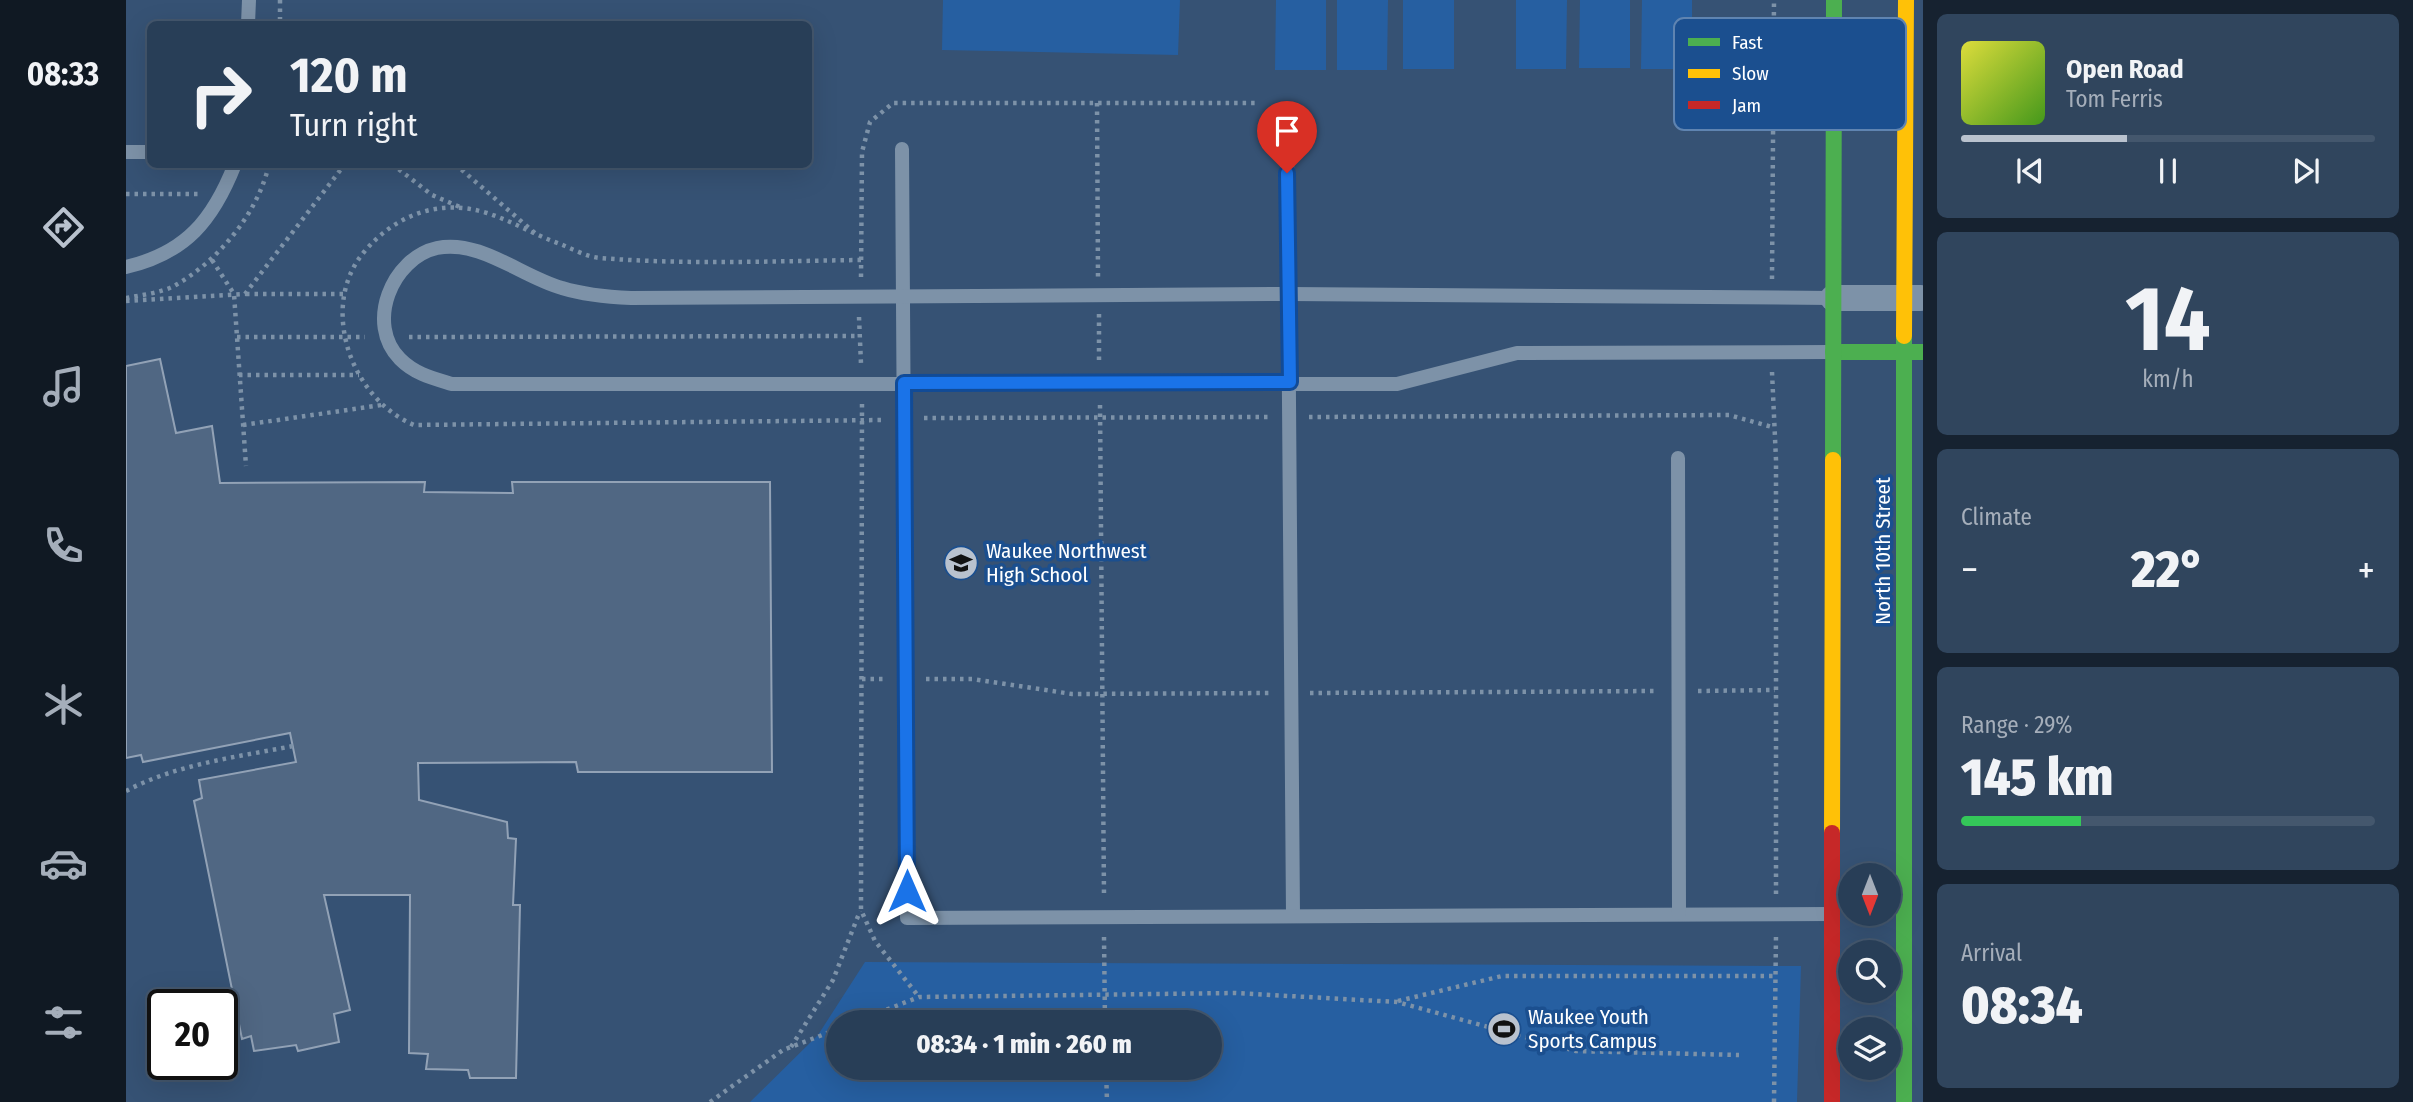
<!DOCTYPE html>
<meta charset="utf-8">
<style>
body{margin:0;font-family:"Fira Sans Condensed",sans-serif;background:#30455d;color:#f1f3f6;height:100vh;display:flex;flex-direction:column;font-size:26px;white-space:nowrap}
*{box-sizing:border-box;margin:0}
p{font-size:23px;color:#a5aeba}
.icon{flex:none;width:38px;height:38px;fill:none;stroke:currentColor;stroke-width:2;stroke-linecap:round;stroke-linejoin:round}
.map{position:relative;flex:1;overflow:hidden}
.panel{display:flex;flex-direction:column;gap:14px;padding:14px;background:#162230;width:490px}
.panel>*{flex:none}
.top-card{position:absolute;left:21px;top:21px;width:665px;height:147px;border-radius:10px;box-shadow:0 7px 28px #0002,0 0 0 2px #44576d;background:#283e57;color:#f1f3f6;overflow:hidden}
.needle{width:46px;rotate:180deg}
.fabs{position:absolute;left:1712px;top:863px;display:grid;gap:14px}
.fabs a{display:grid;place-items:center;width:63px;height:63px;border-radius:50%;background:#283e57;box-shadow:0 7px 28px #0002,0 0 0 2px #44576d;font-size:35px}
.speed{position:absolute;left:21px;top:989px;display:flex;gap:14px;font-size:35px;font-weight:700;text-align:center}
.speed>*{display:grid;place-content:center;width:91px;height:91px;border-radius:50%;background:#283e57;box-shadow:0 7px 28px #0002,0 0 0 2px #44576d;line-height:1}
.speed .limit{border:4px solid #111;border-radius:10px;background:#fff;color:#111}
.pin{position:absolute;display:grid;place-items:center;width:60px;height:60px;color:#fff;margin:-72px -30px;border-radius:50% 50% 50% 0;rotate:-45deg;box-shadow:0 0 7px #0007}
.pin .icon{rotate:45deg}
.me{position:absolute;width:77px;margin:-38px;rotate:0deg;stroke-linejoin:round;filter:drop-shadow(0 0 5px #0008)}
.turn{display:flex;align-items:center;gap:24px;height:147px;padding:0 28px;font-size:32px}
.turn .icon{width:91px;height:91px;stroke-width:2.5}
.turn b{display:block;font-size:49px;line-height:60px}
.big{font-size:52px;font-weight:800;line-height:1.1}
.panel .widget{flex:1;display:flex;flex-direction:column;justify-content:center;gap:10px;min-width:0;padding:0 24px;border-radius:10px;background:#30455d}
.panel .dial{align-items:center;gap:0}
.dial b{font-size:91px;line-height:1}
.song{display:flex;align-items:center;gap:21px}
.cover{width:84px;height:84px;border-radius:10px;background:linear-gradient(135deg,hsl(60 70% 55%),hsl(100 70% 35%))}
.played{height:7px;border-radius:4px;background:linear-gradient(90deg,#b9c2ce 40%,#44576d 40%)}
.keys{display:flex;justify-content:space-around;direction:ltr}
.heat{display:flex;justify-content:space-between;align-items:center;font-size:38px;direction:ltr}
.charge{height:10px;border-radius:5px;background:linear-gradient(90deg,#34c759 29%,#44576d 0)}
.trip{position:absolute;left:700px;top:1010px;width:396px;height:70px;border-radius:35px;background:#283e57;box-shadow:0 7px 28px #0002,0 0 0 2px #44576d;font-weight:800;line-height:70px;text-align:center}
main{display:flex;flex:1;min-height:0}
.dock{display:flex;flex-direction:column;width:126px;justify-content:space-around;align-items:center;background:#101923;color:#a5aeba}
.dock .icon{width:49px;height:49px}
.dock .on{color:#b9c2ce}
.dock b{font-size:32px;color:#f1f3f6}
.map>svg:first-child{display:block}
</style>
<main>
<nav class="dock">
<b>08:33</b>
<svg class="icon on" aria-label="directions" viewBox="0 0 24 24"><path d="M12 3l9 9-9 9-9-9zM9 14v-3h6M13 9l2 2-2 2"/></svg>
<svg class="icon" aria-label="music" viewBox="0 0 24 24"><path d="M9 18V5l10-2v13"/><circle cx="6" cy="18" r="3"/><circle cx="16" cy="16" r="3"/></svg>
<svg class="icon" aria-label="phone" viewBox="0 0 24 24"><path d="M5 4h4l2 5-3 2q2 4 5 5l2-3 5 2v4C11 20 4 13 5 4z"/></svg>
<svg class="icon" aria-label="climate" viewBox="0 0 24 24"><path d="M12 3v18M4 7l16 10M4 17L20 7"/></svg>
<svg class="icon" aria-label="car" viewBox="0 0 24 24"><path d="M5 17H2v-5l4-1 3-4h7l3 4 3 1v5h-3M9 17h6M6 11h13"/><circle cx="7" cy="17" r="2"/><circle cx="17" cy="17" r="2"/></svg>
<svg class="icon" aria-label="filters" viewBox="0 0 24 24"><path d="M4 7h16M4 17h16"/><circle cx="9" cy="7" r="2"/><circle cx="15" cy="17" r="2"/></svg>
</nav>
<div class="map">
<svg width="1797" height="1102" viewBox="0 0 1797 1102">
<rect width="100%" height="100%" fill="#365274"/>
<g fill="#265fa1" fill-rule="evenodd">
<path d="M817,0H1054L1052,55L816,50Z"/>
<path d="M1150,0H1200V70H1149Z"/>
<path d="M1211,0H1262L1261,70H1211Z"/>
<rect x="1277" y="0" width="51" height="69"/>
<path d="M1390,0H1441L1440,69H1390Z"/>
<path d="M1454,0H1504V68H1453Z"/>
<path d="M1516,0H1566V69H1515Z"/>
<path d="M739,962L1675,966L1671,1102H624L692,1035ZM1083,1022V1068H712V1022Z"/>
</g>
<path fill="#506783" stroke="#92a2b6" stroke-width="2" d="M34,359L50,433L86,426L94,483L299,482L298,492L387,493L386,482H644L646,772H452L450,762L292,763L293,800L381,822L382,838L390,839L387,905H394L390,1078H344L342,1070L300,1069L302,1054L283,1053L284,895H198L224,1010L208,1014L213,1042L172,1051L170,1045L128,1051L125,1036L116,1039L68,801L76,798L73,780L170,762L164,733L17,762L15,755L0,758V366Z"/>
<g fill="none" stroke-linecap="round" stroke-linejoin="round">
<g stroke="#7d92a8" stroke-width="4.5" stroke-dasharray="3.5 5" stroke-linecap="butt">
<path d="M154,0V24"/>
<path d="M971,103L972,277"/>
<path d="M266,164L306,195L334,207"/>
<path d="M329,164L410,234"/>
<path d="M0,194H73"/>
<path d="M86,260L108,294L120,466"/>
<path d="M735,260C648,261 561,265 474,258C461,257 447,249 434,244C409,235 386,221 361,213C313,198 269,215 238,252C214,281 212,318 223,352C234,384 257,412 288,425L758,420"/>
<path d="M735,277L736,152L744,122L767,103H1129"/>
<path d="M1646,279L1648,0"/>
<path d="M120,294H217"/>
<path d="M0,298C15,295 34,293 48,286C91,262 132,214 143,164"/>
<path d="M0,301L119,294L219,164"/>
<path d="M973,314V364"/>
<path d="M733,317L735,364"/>
<path d="M111,337H239"/>
<path d="M283,337L733,336"/>
<path d="M1646,372L1650,460V895"/>
<path d="M113,375H233"/>
<path d="M736,404L735,910L749,941L793,997"/>
<path d="M974,405L978,896"/>
<path d="M1183,417L1603,415L1646,427"/>
<path d="M798,418L1143,417"/>
<path d="M117,425L256,405"/>
<path d="M736,679H760"/>
<path d="M800,679H846L946,694L1147,693"/>
<path d="M1572,691L1649,690"/>
<path d="M1184,693L1532,691"/>
<path d="M0,791C51,764 111,757 167,746"/>
<path d="M978,937L979,1022"/>
<path d="M1272,1001L1376,976H1650"/>
<path d="M729,1022L793,997L1109,993L1271,1002L1450,1051L1613,1055"/>
<path d="M665,1047L707,980L734,911"/>
<path d="M980,1068L981,1102"/>
<path d="M584,1102L657,1050L712,1029"/>
<path d="M1648,1102L1650,935"/>
</g>
<g stroke="#7d92a8" stroke-width="14">
<path d="M122,24L123,0"/>
<path d="M1161,146L1167,915"/>
<path d="M776,149L781,918L1705,914"/>
<path d="M0,152H24"/>
<path d="M0,267C60,253 87,220 109,164"/>
<path d="M1706,298L1163,294L505,298C482,297 459,295 436,288C396,277 354,239 311,248C266,258 239,324 274,359C289,374 306,378 326,384H1271L1391,353L1706,352"/>
<path d="M1552,458L1553,913"/>
</g>
<path stroke="#7d92a8" stroke-width="26" d="M1707,298H1795"/>
<g stroke="#4caf50" stroke-width="16">
<path d="M1707,352H1797"/>
<path d="M1707,460L1708,0"/>
<path d="M1778,1102V336"/>
</g>
<g stroke="#ffc107" stroke-width="16">
<path d="M1778,336L1780,0"/>
<path d="M1706,833L1707,460"/>
</g>
<path stroke="#c62828" stroke-width="16" d="M1706,1102V833"/>
</g>
<g fill="none" stroke-linecap="round" stroke-linejoin="round">
<g stroke="#114b97" stroke-width="18">
<path id="route" d="M781,891L778,383L1164,382L1161,173"/>
</g>
<use href="#route" stroke="#1a73e8" stroke-width="12"/>
</g>
<defs>
<g id="school-disc" transform="scale(1.75)"><circle r="9.5" fill="#b9c2ce" stroke="#1b4f8f"/><path d="M0-5L7-2L0 1L-7-2ZM-4 1L0 2.5L4 1V4Q0 6-4 4Z" fill="#111"/></g>
<g id="stadium-disc" transform="scale(1.75)"><circle r="9.5" fill="#b9c2ce" stroke="#1b4f8f"/><path d="M0-5a6.5 5 0 1 0 0 10a6.5 5 0 1 0 0-10ZM-3.5-1.8h7v3.6h-7Z" fill="#111"/></g>
</defs>
<g fill-rule="evenodd">
<use href="#school-disc" x="835" y="563"/>
<use href="#stadium-disc" x="1378" y="1029"/>
</g>
<g text-anchor="middle" stroke-width="7" stroke-linejoin="round" paint-order="stroke">
<g font-size="21" fill="#fff" stroke="#1b4f8f" text-anchor="start">
<text x="860" y="558">Waukee Northwest<tspan x="860" dy="24">High School</tspan></text>
<text x="1402" y="1024">Waukee Youth<tspan x="1402" dy="24">Sports Campus</tspan></text>
</g>
<g font-size="21" fill="#fff" stroke="#1b4f8f">
<text transform="translate(1757 551) rotate(-90)" y="7">North 10th Street</text>
</g>
</g>
<rect x="1548" y="18" width="232" height="112" rx="10" fill="#1b4f8f" stroke="#5f84b1" stroke-width="2"/>
<rect x="1562" y="38" width="32" height="8" fill="#4caf50"/>
<rect x="1562" y="69" width="32" height="9" fill="#ffc107"/>
<rect x="1562" y="101" width="32" height="8" fill="#c62828"/>
<g font-size="19" fill="#fff">
<text x="1606" y="49">Fast</text>
<text x="1606" y="80">Slow</text>
<text x="1606" y="112">Jam</text>
</g>
</svg>
<div class="fabs">
<a><svg class="needle" viewBox="-14 -14 28 28"><path d="M0-13l5 13h-10z" fill="#e53935"/><path d="M0 13l5-13h-10z" fill="#a5aeba"/></svg></a>
<a><svg class="icon" aria-label="search" viewBox="0 0 24 24"><circle cx="10" cy="10" r="6"/><path d="M15 15l6 6"/></svg></a>
<a><svg class="icon" aria-label="layers" viewBox="0 0 24 24"><path d="M12 4l9 5-9 5-9-5zM3 14l9 5 9-5"/></svg></a>
</div>
<div class="speed"><div class="limit">20</div></div>
<div class="pin" style="left:1161px;top:173px;background:#d93025"><svg class="icon" aria-label="arrive" viewBox="0 0 24 24"><path d="M6 21V4h12l-3 4 3 4H6"/></svg></div>
<svg class="me" style="left:781px;top:891px" viewBox="-20 -20 40 40"><path d="M0-17L14 15 0 8-14 15z" fill="#1a73e8" stroke="#fff" stroke-width="4"/></svg>
<div class="trip">08:34 · 1 min · 260 m</div>
<div class="top-card">
<div class="turn"><svg class="icon" aria-label="right" viewBox="0 0 24 24"><path d="M7 20v-9h11M14 6l5 5-5 5"/></svg><div><b>120 m</b>Turn right</div></div>
</div>
</div>
<section class="panel">
<div class="widget">
<div class="song"><i class="cover"></i><div><b>Open Road</b><p>Tom Ferris</p></div></div>
<div class="played"></div>
<div class="keys"><svg class="icon" aria-label="previous" viewBox="0 0 24 24"><path d="M18 5L8 12l10 7zM5 5v14"/></svg><svg class="icon" aria-label="pause" viewBox="0 0 24 24"><path d="M8 5v14M16 5v14"/></svg><svg class="icon" aria-label="next" viewBox="0 0 24 24"><path d="M6 5l10 7-10 7zM19 5v14"/></svg></div>
</div>
<div class="widget dial"><b>14</b><p>km/h</p></div>
<div class="widget"><p>Climate</p>
<div class="heat"><a>−</a><b class="big">22°</b><a>+</a></div>
</div>
<div class="widget"><p>Range · 29%</p><b class="big">145 km</b><div class="charge"></div></div>
<div class="widget"><p>Arrival</p><b class="big">08:34</b></div>
</section>
</main>
